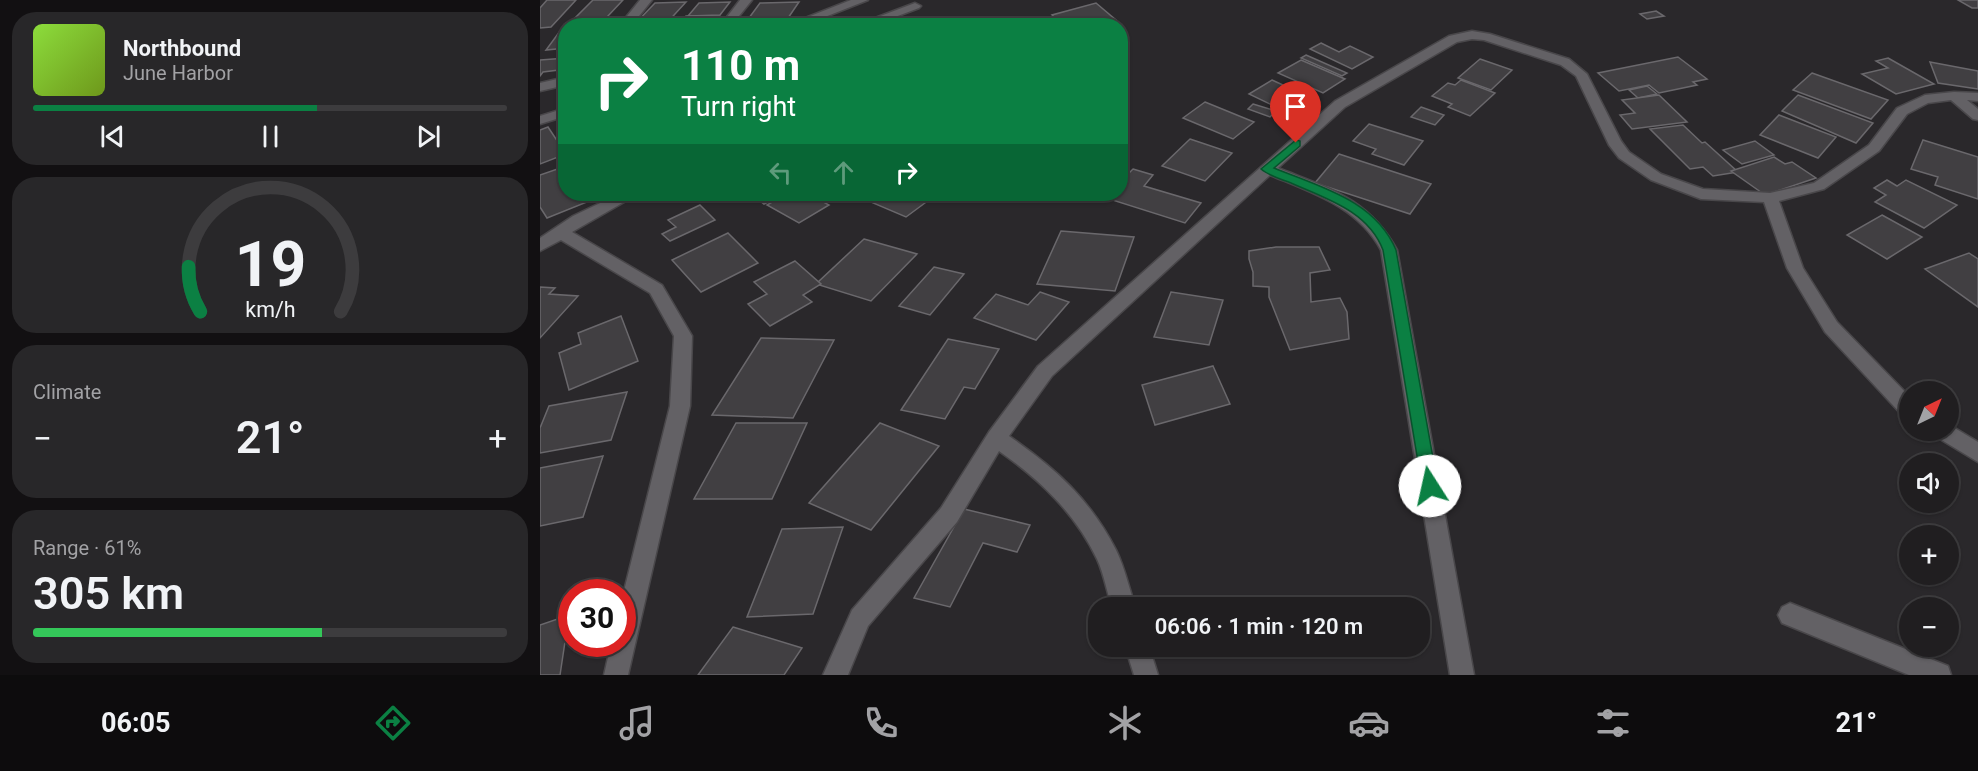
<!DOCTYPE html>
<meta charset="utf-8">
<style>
body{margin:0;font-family:Roboto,sans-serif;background:#282729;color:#f1f3f6;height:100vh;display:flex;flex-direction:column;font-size:22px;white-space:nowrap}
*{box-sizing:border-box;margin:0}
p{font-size:20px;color:#a2a2a5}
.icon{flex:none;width:33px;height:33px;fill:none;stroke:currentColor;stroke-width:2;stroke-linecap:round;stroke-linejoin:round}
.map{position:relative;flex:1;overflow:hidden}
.drawer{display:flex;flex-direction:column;gap:12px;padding:12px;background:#121012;width:540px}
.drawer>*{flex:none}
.guide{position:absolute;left:18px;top:18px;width:570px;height:183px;border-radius:24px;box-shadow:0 2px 4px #0004,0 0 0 2px #3d3c3e;background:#0b8043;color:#fff;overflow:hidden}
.needle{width:39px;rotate:43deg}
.tools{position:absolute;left:1359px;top:381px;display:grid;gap:12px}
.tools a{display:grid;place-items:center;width:60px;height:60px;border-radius:50%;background:#201e20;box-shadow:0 2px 4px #0004,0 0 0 2px #3d3c3e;font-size:30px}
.speed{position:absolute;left:18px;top:579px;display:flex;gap:12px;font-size:30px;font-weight:700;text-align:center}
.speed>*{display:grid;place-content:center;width:78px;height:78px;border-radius:50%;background:#201e20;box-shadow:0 2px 4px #0004,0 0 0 2px #3d3c3e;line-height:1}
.speed .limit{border:9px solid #d22;background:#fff;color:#111}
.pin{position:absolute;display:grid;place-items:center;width:51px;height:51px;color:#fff;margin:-62px -26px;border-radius:50% 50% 50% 0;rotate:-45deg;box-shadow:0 0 6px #0007}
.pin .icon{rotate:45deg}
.me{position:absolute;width:66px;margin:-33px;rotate:350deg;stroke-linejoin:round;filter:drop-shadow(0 0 4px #0008)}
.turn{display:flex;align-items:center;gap:21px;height:126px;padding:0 24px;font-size:27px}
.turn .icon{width:78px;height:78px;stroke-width:2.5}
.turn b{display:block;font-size:42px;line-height:51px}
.lanes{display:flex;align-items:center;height:57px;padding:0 24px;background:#0003;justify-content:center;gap:30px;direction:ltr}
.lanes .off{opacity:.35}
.big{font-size:45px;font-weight:600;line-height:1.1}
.drawer .tile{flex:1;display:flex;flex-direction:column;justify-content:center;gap:9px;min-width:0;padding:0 21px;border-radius:24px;background:#282729}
.drawer .dial{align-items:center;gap:0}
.dial svg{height:156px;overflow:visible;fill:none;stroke:#3d3c3e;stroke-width:7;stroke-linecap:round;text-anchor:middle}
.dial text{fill:#f1f3f6;stroke:none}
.song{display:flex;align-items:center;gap:18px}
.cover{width:72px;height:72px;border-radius:9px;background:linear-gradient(135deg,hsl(90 70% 55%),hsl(80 70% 35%))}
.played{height:6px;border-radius:3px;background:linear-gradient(90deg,#0b8043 60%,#3d3c3e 60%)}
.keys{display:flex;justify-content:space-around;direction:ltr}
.heat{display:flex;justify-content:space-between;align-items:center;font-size:33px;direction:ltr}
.charge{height:9px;border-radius:4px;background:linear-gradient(90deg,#34c759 61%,#3d3c3e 0)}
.trip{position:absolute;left:548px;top:597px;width:342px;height:60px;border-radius:24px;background:#201e20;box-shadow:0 2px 4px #0004,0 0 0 2px #3d3c3e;font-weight:600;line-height:60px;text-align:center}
.tab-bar{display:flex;height:96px;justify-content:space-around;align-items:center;background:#0d0c0d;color:#a2a2a5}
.tab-bar .icon{width:42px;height:42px}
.tab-bar .selected{color:#0b8043}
.tab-bar b{font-size:27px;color:#f1f3f6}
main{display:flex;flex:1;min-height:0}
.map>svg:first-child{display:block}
</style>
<main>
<section class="drawer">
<div class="tile">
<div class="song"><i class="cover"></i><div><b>Northbound</b><p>June Harbor</p></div></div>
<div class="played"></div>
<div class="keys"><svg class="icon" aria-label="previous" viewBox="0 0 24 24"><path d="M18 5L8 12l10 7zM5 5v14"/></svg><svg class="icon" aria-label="pause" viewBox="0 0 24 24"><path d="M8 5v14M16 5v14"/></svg><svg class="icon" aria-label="next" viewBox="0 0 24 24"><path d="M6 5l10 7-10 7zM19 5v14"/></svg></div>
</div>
<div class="tile dial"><svg viewBox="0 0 100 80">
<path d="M14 69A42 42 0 1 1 86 69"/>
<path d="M14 69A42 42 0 0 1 8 46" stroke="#0b8043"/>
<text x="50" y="56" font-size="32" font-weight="700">19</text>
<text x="50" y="72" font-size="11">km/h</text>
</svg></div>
<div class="tile"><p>Climate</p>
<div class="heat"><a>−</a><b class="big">21°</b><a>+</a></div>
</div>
<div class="tile"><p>Range · 61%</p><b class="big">305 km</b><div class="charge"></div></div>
</section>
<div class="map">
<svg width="1438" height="675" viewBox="0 0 1438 675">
<rect width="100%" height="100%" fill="#2a282b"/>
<g fill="#413f42" stroke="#6a686c" stroke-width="1.5">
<path d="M7,0H36L11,27L0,28V8Z"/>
<path d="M53,0H83L67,17L35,18Z"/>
<path d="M1418,0H1438V8H1432Z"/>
<path d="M146,2L124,26H93L115,3Z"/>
<path d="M190,2L180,15L148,16L159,3Z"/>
<path d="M259,2L246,21L206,22L220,3Z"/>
<path d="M556,3L576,20L558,26H523L512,15Z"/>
<path d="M1116,11L1124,16L1107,19L1100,14Z"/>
<path d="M146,16H179L170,26H136Z"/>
<path d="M62,19L58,26H26V48L6,50L26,23Z"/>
<path d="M781,43L799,52L810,46L833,57L812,69L770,49Z"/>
<path d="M766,55L807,73L802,76L761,58Z"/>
<path d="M1138,57L1167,79L1153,82L1157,85L1119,93L1109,85L1079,91L1058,73Z"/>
<path d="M26,58V62L19,70L3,72L0,76V60Z"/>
<path d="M1348,58L1394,84L1356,94L1322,74L1348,68L1336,61Z"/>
<path d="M940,59L972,70L951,90L918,78Z"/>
<path d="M761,60L805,79L783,93L738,73Z"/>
<path d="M1390,62L1438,71V89L1398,83Z"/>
<path d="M1272,73L1348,100L1331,119L1253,90Z"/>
<path d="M732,80L778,101L755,116L709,94Z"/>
<path d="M921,80L955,93L930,116L908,107L912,104L892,96L908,83L915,85Z"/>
<path d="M1107,86L1117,94L1098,98L1089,90Z"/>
<path d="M1119,95L1147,122L1092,129L1080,115L1095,113L1082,100Z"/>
<path d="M1258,95L1333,123L1316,143L1242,111Z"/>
<path d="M665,102L714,122L693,139L643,118Z"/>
<path d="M713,104L736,111L730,117L708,109Z"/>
<path d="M881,107L904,115L895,125L871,117Z"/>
<path d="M1239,115L1296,137L1278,158L1220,135Z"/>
<path d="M829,124L883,141L864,165L832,154L836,149L813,141Z"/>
<path d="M1143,125L1162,143L1165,142L1198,172L1173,176L1163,167L1150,169L1110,129Z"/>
<path d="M8,127L26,154L0,164V130Z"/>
<path d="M650,139L692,153L665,181L622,166Z"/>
<path d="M1383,140L1438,157V199L1395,185L1398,177L1371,169Z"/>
<path d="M1215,141L1234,155L1202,164L1183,150Z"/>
<path d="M799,154L891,184L870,214L775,183Z"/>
<path d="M1234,157L1245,164L1252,162L1276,178L1225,195L1191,171Z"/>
<path d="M26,166V194H48L52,200L7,218L0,207V175Z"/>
<path d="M593,169L613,175L604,186L661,203L645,223L566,198L570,194H580V182Z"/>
<path d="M1347,180L1357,186L1366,180L1417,205L1384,228L1335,202L1346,195L1334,188Z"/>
<path d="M222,194H244L224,204L215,197Z"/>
<path d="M246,194H269L289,205L259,223L227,205Z"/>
<path d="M324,194H397L366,217L319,197Z"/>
<path d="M160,205L175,220L130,241L122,234L136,227L128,220Z"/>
<path d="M1342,215L1382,237L1347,259L1307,235Z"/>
<path d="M521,231L594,237L575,291L497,284Z"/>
<path d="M188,233L218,263L161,292L132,260Z"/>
<path d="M324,239L377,254L331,301L276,284Z"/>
<path d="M736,247H779L790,270L770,273L771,302L800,298L807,312L809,339L750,350L729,297V287L713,286V272L709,259V251Z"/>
<path d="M1429,253L1438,259V307L1385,269Z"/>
<path d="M255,261L281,284L263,295L272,302L230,326L208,304L227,294L214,282Z"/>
<path d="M394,267L424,274L390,315L359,306Z"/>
<path d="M0,287L15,288L9,294L38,296L0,338Z"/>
<path d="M500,292L529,302L496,340L434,318L456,294L488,305Z"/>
<path d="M631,292L683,300L669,345L614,337Z"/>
<path d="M81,316L98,361L29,390L19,353L41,344L38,333Z"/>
<path d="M221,338L294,340L253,418L172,415Z"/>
<path d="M408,339L459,349L435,389L424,387L405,419L361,410Z"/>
<path d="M673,366L690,404L615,425L602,385Z"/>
<path d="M87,392L71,440L0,453V428L9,406Z"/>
<path d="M196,423H267L232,499H154Z"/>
<path d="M340,423L399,446L331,530L269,503Z"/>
<path d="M63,456L43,517L0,526V468Z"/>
<path d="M424,509L490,525L477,552L443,543L410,607L374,598Z"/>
<path d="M303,527L273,614L207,617L242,529Z"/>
<path d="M29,615L20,675H0V625Z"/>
<path d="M193,627L262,648L244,675H158Z"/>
</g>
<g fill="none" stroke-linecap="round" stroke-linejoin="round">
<g stroke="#49474a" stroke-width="3">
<path id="service" d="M311,0H328L262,26H245Z"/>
</g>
<g stroke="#49474a" stroke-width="3">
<g id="minor">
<path d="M100,0H112L91,26H79Z"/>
<path d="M200,0H212L191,26H180Z"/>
<path d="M375,3L381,6L379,8L331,26H314Z"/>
<path d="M462,22L468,25L455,26Z"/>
<path d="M932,31L950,34L1029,59L1047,74L1081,141L1089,152L1121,174L1163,189L1230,193L1274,183L1329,145L1357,108L1385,95L1414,92L1438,93V101L1427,100L1438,109V120L1433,119L1411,100L1388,103L1367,114L1339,151L1284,189L1239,201L1263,268L1297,322L1370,397V418L1363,416L1285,332L1247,268L1224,202L1161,199L1111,180L1079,158L1069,145L1036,76L1021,65L944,40L932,39L917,42L805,107L738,168C790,189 828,198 857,250L934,675H910L841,250C818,207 773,193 730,175L512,376L469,436C515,468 550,499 576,550C585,568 589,589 596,608H572C567,592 564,574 557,559C535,513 500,480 459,451L417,522L328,626L308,675H283L312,610L401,508L449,432L498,366L795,101L909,36Z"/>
<path d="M26,77V85L0,91V83Z"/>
<path d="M26,108V116L0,124V116Z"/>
<path d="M79,194H98L32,232L122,285L152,336L150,406L88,675H64L71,644H82V599L130,406L134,336L110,293L21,240L0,251V238L33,216Z"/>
<path d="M1408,424L1438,442V462L1395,436L1392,430H1408Z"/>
<path d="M1250,603L1408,666L1411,675H1369L1242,623L1238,615L1242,607Z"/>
<path d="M585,646H609L618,675H594Z"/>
</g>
</g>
<use href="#service" fill="#636165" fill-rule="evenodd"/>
<use href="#minor" fill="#636165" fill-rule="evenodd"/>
</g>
<path fill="#0b8043" stroke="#07532c" stroke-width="1.5" d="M756,140L760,141V146L734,168C780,187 835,200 856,250L898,486L895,491L890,493L884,491L882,486L843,250C828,211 787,199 751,183C741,179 729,176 721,169Z"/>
</svg>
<div class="tools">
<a><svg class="needle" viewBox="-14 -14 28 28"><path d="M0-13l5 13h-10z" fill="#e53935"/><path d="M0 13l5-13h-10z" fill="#a2a2a5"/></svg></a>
<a><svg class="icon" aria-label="sound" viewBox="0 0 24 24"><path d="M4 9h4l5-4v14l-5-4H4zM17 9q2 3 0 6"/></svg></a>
<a>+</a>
<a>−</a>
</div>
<div class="speed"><div class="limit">30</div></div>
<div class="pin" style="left:756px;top:143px;background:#d93025"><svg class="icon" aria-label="arrive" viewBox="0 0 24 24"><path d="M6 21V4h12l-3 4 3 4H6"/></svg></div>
<svg class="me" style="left:890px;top:486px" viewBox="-20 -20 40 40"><circle r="19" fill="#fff"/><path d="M0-13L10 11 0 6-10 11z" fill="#0b8043"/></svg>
<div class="trip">06:06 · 1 min · 120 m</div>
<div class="guide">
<div class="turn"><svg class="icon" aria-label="right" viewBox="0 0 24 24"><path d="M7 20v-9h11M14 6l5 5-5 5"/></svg><div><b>110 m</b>Turn right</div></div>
<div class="lanes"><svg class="icon off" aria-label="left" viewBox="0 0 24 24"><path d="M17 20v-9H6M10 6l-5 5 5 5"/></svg><svg class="icon off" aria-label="ahead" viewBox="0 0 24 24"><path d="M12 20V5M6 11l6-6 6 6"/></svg><svg class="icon" aria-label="right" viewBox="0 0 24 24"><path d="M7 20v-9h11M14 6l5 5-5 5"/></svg></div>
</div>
</div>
</main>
<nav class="tab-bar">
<b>06:05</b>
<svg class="icon selected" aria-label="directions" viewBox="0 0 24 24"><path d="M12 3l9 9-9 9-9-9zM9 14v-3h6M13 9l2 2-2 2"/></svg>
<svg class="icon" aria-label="music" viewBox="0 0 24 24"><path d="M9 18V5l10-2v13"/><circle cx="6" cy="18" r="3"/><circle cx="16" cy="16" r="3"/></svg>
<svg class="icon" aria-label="phone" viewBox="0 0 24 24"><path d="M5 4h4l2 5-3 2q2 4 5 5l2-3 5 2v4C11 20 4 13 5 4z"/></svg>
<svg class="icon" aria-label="climate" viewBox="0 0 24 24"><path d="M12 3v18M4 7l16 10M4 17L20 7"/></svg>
<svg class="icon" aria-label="car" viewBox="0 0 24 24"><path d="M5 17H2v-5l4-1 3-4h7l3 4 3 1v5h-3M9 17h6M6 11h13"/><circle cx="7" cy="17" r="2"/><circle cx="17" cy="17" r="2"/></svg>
<svg class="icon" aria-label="filters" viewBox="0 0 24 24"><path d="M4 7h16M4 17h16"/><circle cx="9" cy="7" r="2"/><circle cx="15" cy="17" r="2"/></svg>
<b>21°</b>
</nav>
